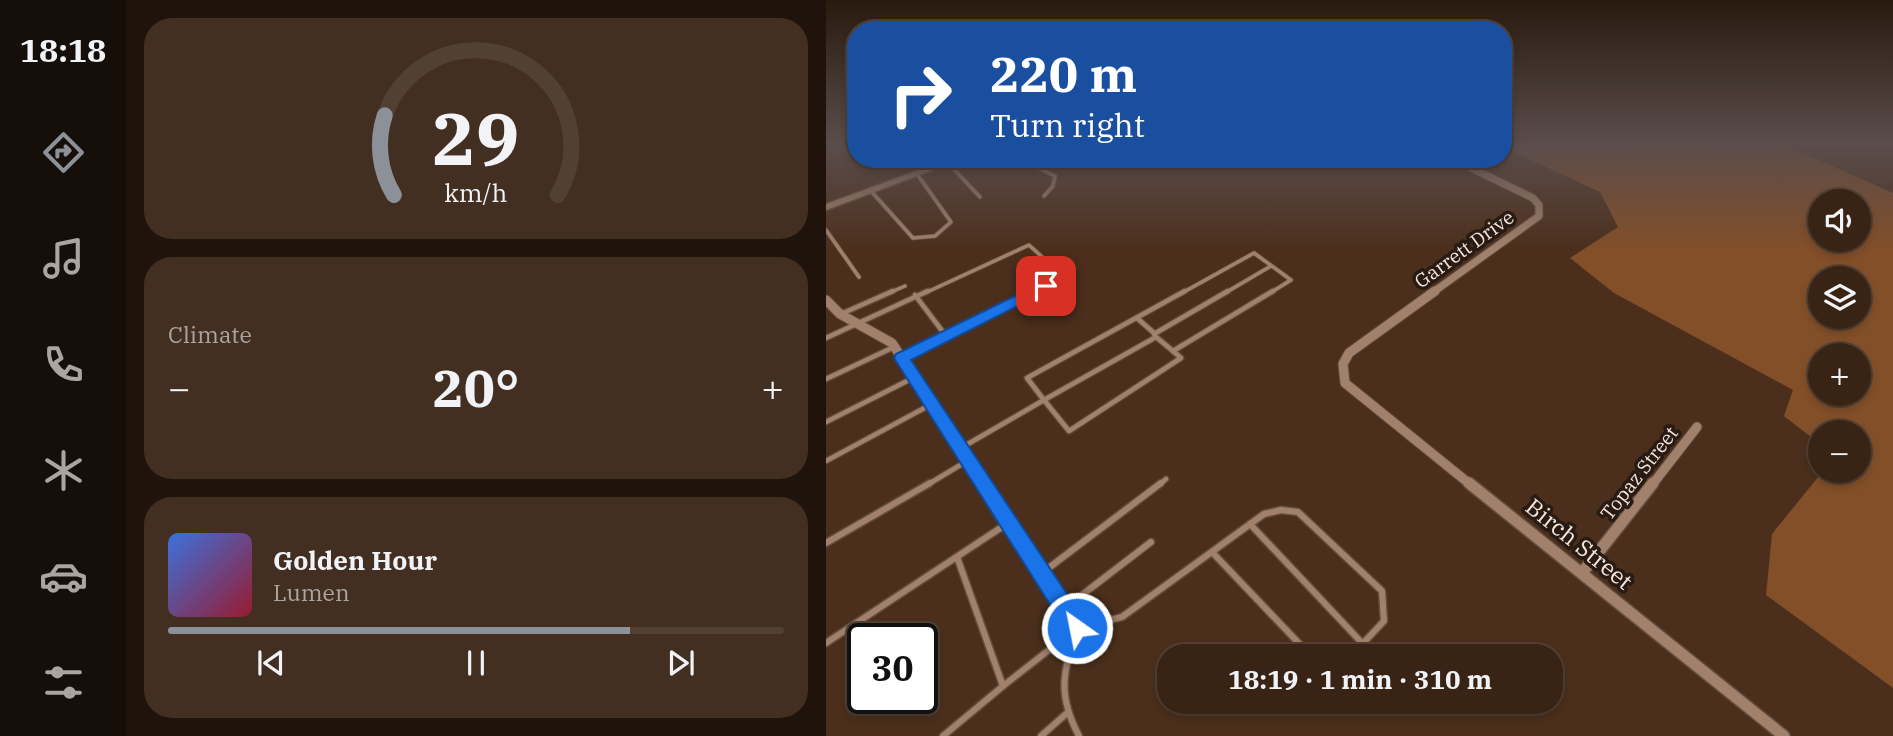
<!DOCTYPE html>
<meta charset="utf-8">
<style>
body{margin:0;font-family:"IBM Plex Serif",serif;background:#432f22;color:#f1f3f6;height:100vh;display:flex;flex-direction:column;font-size:26px;white-space:nowrap}
*{box-sizing:border-box;margin:0}
p{font-size:23px;color:#aba4a0}
.icon{flex:none;width:38px;height:38px;fill:none;stroke:currentColor;stroke-width:2;stroke-linecap:round;stroke-linejoin:round}
.map{position:relative;flex:1;overflow:hidden}
.panel{display:flex;flex-direction:column;gap:18px;padding:18px;background:#1f130c;width:700px}
.panel>*{flex:none}
.banner{position:absolute;left:21px;top:21px;width:665px;height:147px;border-radius:28px;box-shadow:0 4px 10px #0003,0 0 0 2px #524034;background:#1a4fa0;color:#fff;overflow:hidden}
.tools{position:absolute;left:982px;top:189px;display:grid;gap:14px}
.tools a{display:grid;place-items:center;width:63px;height:63px;border-radius:50%;background:#382315;box-shadow:0 4px 10px #0003,0 0 0 2px #524034;font-size:35px}
.speed{position:absolute;left:21px;top:623px;display:flex;gap:14px;font-size:35px;font-weight:700;text-align:center}
.speed>*{display:grid;place-content:center;width:91px;height:91px;border-radius:50%;background:#382315;box-shadow:0 4px 10px #0003,0 0 0 2px #524034;line-height:1}
.speed .limit{border:4px solid #111;border-radius:10px;background:#fff;color:#111}
.pin{position:absolute;display:grid;place-items:center;width:60px;height:60px;color:#fff;margin:-30px;border-radius:14px;box-shadow:0 4px 10px #0006}
.me{position:absolute;width:77px;margin:-38px;rotate:327deg;stroke-linejoin:round;filter:drop-shadow(0 0 5px #0008)}
.turn{display:flex;align-items:center;gap:24px;height:147px;padding:0 28px;font-size:32px}
.turn .icon{width:91px;height:91px;stroke-width:2.5}
.turn b{display:block;font-size:49px;line-height:60px}
.big{font-size:52px;font-weight:700;line-height:1.1}
.panel .tile{flex:1;display:flex;flex-direction:column;justify-content:center;gap:10px;min-width:0;padding:0 24px;border-radius:28px;background:#432f22}
.panel .dial{align-items:center;gap:0}
.dial svg{height:182px;overflow:visible;fill:none;stroke:#524034;stroke-width:7;stroke-linecap:round;text-anchor:middle}
.dial text{fill:#f1f3f6;stroke:none}
.song{display:flex;align-items:center;gap:21px}
.cover{width:84px;height:84px;border-radius:10px;background:linear-gradient(135deg,hsl(220 70% 55%),hsl(350 70% 35%))}
.played{height:7px;border-radius:4px;background:linear-gradient(90deg,#8c9099 75%,#524034 75%)}
.keys{display:flex;justify-content:space-around;direction:ltr}
.heat{display:flex;justify-content:space-between;align-items:center;font-size:38px;direction:ltr}
.trip{position:absolute;left:331px;top:644px;width:406px;height:70px;border-radius:28px;background:#382315;box-shadow:0 4px 10px #0003,0 0 0 2px #524034;font-weight:700;line-height:70px;text-align:center}
main{display:flex;flex:1;min-height:0}
.tabs{display:flex;flex-direction:column;width:126px;justify-content:space-around;align-items:center;background:#160e08;color:#aba4a0}
.tabs .icon{width:49px;height:49px}
.tabs .selected{color:#8c9099}
.tabs b{font-size:32px;color:#f1f3f6}
.map>svg:first-child{display:block}
</style>
<main>
<nav class="tabs">
<b>18:18</b>
<svg class="icon selected" aria-label="directions" viewBox="0 0 24 24"><path d="M12 3l9 9-9 9-9-9zM9 14v-3h6M13 9l2 2-2 2"/></svg>
<svg class="icon" aria-label="music" viewBox="0 0 24 24"><path d="M9 18V5l10-2v13"/><circle cx="6" cy="18" r="3"/><circle cx="16" cy="16" r="3"/></svg>
<svg class="icon" aria-label="phone" viewBox="0 0 24 24"><path d="M5 4h4l2 5-3 2q2 4 5 5l2-3 5 2v4C11 20 4 13 5 4z"/></svg>
<svg class="icon" aria-label="climate" viewBox="0 0 24 24"><path d="M12 3v18M4 7l16 10M4 17L20 7"/></svg>
<svg class="icon" aria-label="car" viewBox="0 0 24 24"><path d="M5 17H2v-5l4-1 3-4h7l3 4 3 1v5h-3M9 17h6M6 11h13"/><circle cx="7" cy="17" r="2"/><circle cx="17" cy="17" r="2"/></svg>
<svg class="icon" aria-label="filters" viewBox="0 0 24 24"><path d="M4 7h16M4 17h16"/><circle cx="9" cy="7" r="2"/><circle cx="15" cy="17" r="2"/></svg>
</nav>
<section class="panel">
<div class="tile dial"><svg viewBox="0 0 100 80">
<path d="M14 69A42 42 0 1 1 86 69"/>
<path d="M14 69A42 42 0 0 1 10 34" stroke="#8c9099"/>
<text x="50" y="56" font-size="32" font-weight="700">29</text>
<text x="50" y="72" font-size="11">km/h</text>
</svg></div>
<div class="tile"><p>Climate</p>
<div class="heat"><a>−</a><b class="big">20°</b><a>+</a></div>
</div>
<div class="tile">
<div class="song"><i class="cover"></i><div><b>Golden Hour</b><p>Lumen</p></div></div>
<div class="played"></div>
<div class="keys"><svg class="icon" aria-label="previous" viewBox="0 0 24 24"><path d="M18 5L8 12l10 7zM5 5v14"/></svg><svg class="icon" aria-label="pause" viewBox="0 0 24 24"><path d="M8 5v14M16 5v14"/></svg><svg class="icon" aria-label="next" viewBox="0 0 24 24"><path d="M6 5l10 7-10 7zM19 5v14"/></svg></div>
</div>
</section>
<div class="map">
<svg width="1067" height="736" viewBox="0 0 1067 736">
<rect width="100%" height="100%" fill="#4b2f1c"/>
<path fill="#824f29" fill-rule="evenodd" d="M889,146L896,149L961,146L1067,193V688L940,595L946,534L997,471H1032V432H994V444L958,416L967,390L788,293L744,258L792,227L774,192L677,147ZM994,201H1032V240H994ZM994,278H1032V317H994ZM994,355H1032V394H994Z"/>
<g fill="none" stroke-linecap="round" stroke-linejoin="round">
<g stroke="#644d3c" stroke-width="5">
<g id="lane-far2">
<path d="M71,159L78,166H90L96,172"/>
<path d="M152,159L160,166"/>
<path d="M193,159L229,176L227,186L218,196"/>
<path d="M122,163L154,197"/>
<path d="M90,166L105,159"/>
<path d="M45,191L87,238L109,236L125,222L91,174"/>
<path d="M0,230L33,277"/>
<path d="M63,293L79,286"/>
<path d="M99,293L203,245L238,277L206,293"/>
<path d="M356,293L428,253L465,280L444,293"/>
<path d="M399,293L445,266"/>
</g>
</g>
<g stroke="#644d3c" stroke-width="7">
<g id="lane-far1">
<path d="M89,295L120,336"/>
<path d="M15,314L67,291"/>
<path d="M311,318L328,333"/>
<path d="M328,334L402,291"/>
<path d="M0,338L102,291"/>
<path d="M347,351L447,291"/>
<path d="M76,358L210,291"/>
<path d="M0,379L68,347"/>
<path d="M218,400L243,431L355,358L347,351"/>
<path d="M218,400L201,378L359,291"/>
<path d="M218,400L330,337L347,351"/>
<path d="M0,422L87,378"/>
<path d="M135,448L218,400"/>
<path d="M0,461L104,405"/>
<path d="M101,485L141,461"/>
<path d="M333,485L340,479"/>
</g>
</g>
<g stroke="#644d3c" stroke-width="9">
<g id="lane">
<path d="M424,524L537,644"/>
<path d="M0,543L104,483"/>
<path d="M386,552L485,656"/>
<path d="M131,557L177,686L251,628L296,617L438,514L455,510L472,512L556,591L558,621L525,656"/>
<path d="M216,573L335,483"/>
<path d="M239,608L325,542"/>
<path d="M251,629C237,673 231,694 253,736"/>
<path d="M0,643L182,523"/>
<path d="M117,736L177,686"/>
<path d="M215,736L240,714"/>
</g>
</g>
<g stroke="#644d3c" stroke-width="9">
<path id="street-far2" d="M606,293L713,216V205L707,198L627,159"/>
</g>
<g stroke="#644d3c" stroke-width="11">
<g id="street-far1">
<path d="M609,291L523,353L517,364L519,383L645,485"/>
<path d="M0,300L14,314L66,343L158,485"/>
<path d="M826,485L871,427"/>
</g>
</g>
<g stroke="#644d3c" stroke-width="14">
<g id="street">
<path d="M157,483L251,628"/>
<path d="M643,483L958,736"/>
<path d="M756,573L827,483"/>
</g>
</g>
<g stroke="#644d3c" stroke-width="3">
<path id="secondary" d="M123,159H136L0,210V204Z"/>
</g>
<use href="#lane-far2" stroke="#a2816c" stroke-width="3.5"/>
<use href="#lane-far1" stroke="#a2816c" stroke-width="4.5"/>
<use href="#lane" stroke="#a2816c" stroke-width="6"/>
<use href="#street-far2" stroke="#a2816c" stroke-width="7"/>
<use href="#street-far1" stroke="#a2816c" stroke-width="9"/>
<use href="#street" stroke="#a2816c" stroke-width="11"/>
<use href="#secondary" fill="#a2816c" fill-rule="evenodd"/>
</g>
<linearGradient id="sky" x2="0" y2="1"><stop stop-color="#291a0f"/><stop offset="0.58" stop-color="#5b4d4b"/><stop offset="1" stop-color="#5b4d4b" stop-opacity="0"/></linearGradient>
<rect width="1067" height="250" fill="url(#sky)"/>
<path fill="#1a73e8" stroke="#114b97" stroke-width="2" d="M220,281L225,283V289L85,360L259,621L262,628L259,636L251,639L244,636L68,358L70,354Z"/>
<g text-anchor="middle" stroke-width="7" stroke-linejoin="round" paint-order="stroke">
<g font-size="19" fill="#f8e5da" stroke="#281b13">
<text transform="translate(638 249) rotate(-36)" y="7">Garrett Drive</text>
<text transform="translate(813 473) rotate(-52)" y="7">Topaz Street</text>
</g>
<g font-size="23" fill="#f8e5da" stroke="#281b13">
<text transform="translate(753 544) rotate(39)" y="8">Birch Street</text>
</g>
</g>
</svg>
<div class="tools">
<a><svg class="icon" aria-label="sound" viewBox="0 0 24 24"><path d="M4 9h4l5-4v14l-5-4H4zM17 9q2 3 0 6"/></svg></a>
<a><svg class="icon" aria-label="layers" viewBox="0 0 24 24"><path d="M12 4l9 5-9 5-9-5zM3 14l9 5 9-5"/></svg></a>
<a>+</a>
<a>−</a>
</div>
<div class="speed"><div class="limit">30</div></div>
<div class="pin" style="left:220px;top:286px;background:#d93025"><svg class="icon" aria-label="arrive" viewBox="0 0 24 24"><path d="M6 21V4h12l-3 4 3 4H6"/></svg></div>
<svg class="me" style="left:251px;top:628px" viewBox="-20 -20 40 40"><circle r="17" fill="#1a73e8" stroke="#fff" stroke-width="3"/><path d="M0-11L8 9 0 5-8 9z" fill="#fff"/></svg>
<div class="trip">18:19 · 1 min · 310 m</div>
<div class="banner">
<div class="turn"><svg class="icon" aria-label="right" viewBox="0 0 24 24"><path d="M7 20v-9h11M14 6l5 5-5 5"/></svg><div><b>220 m</b>Turn right</div></div>
</div>
</div>
</main>
